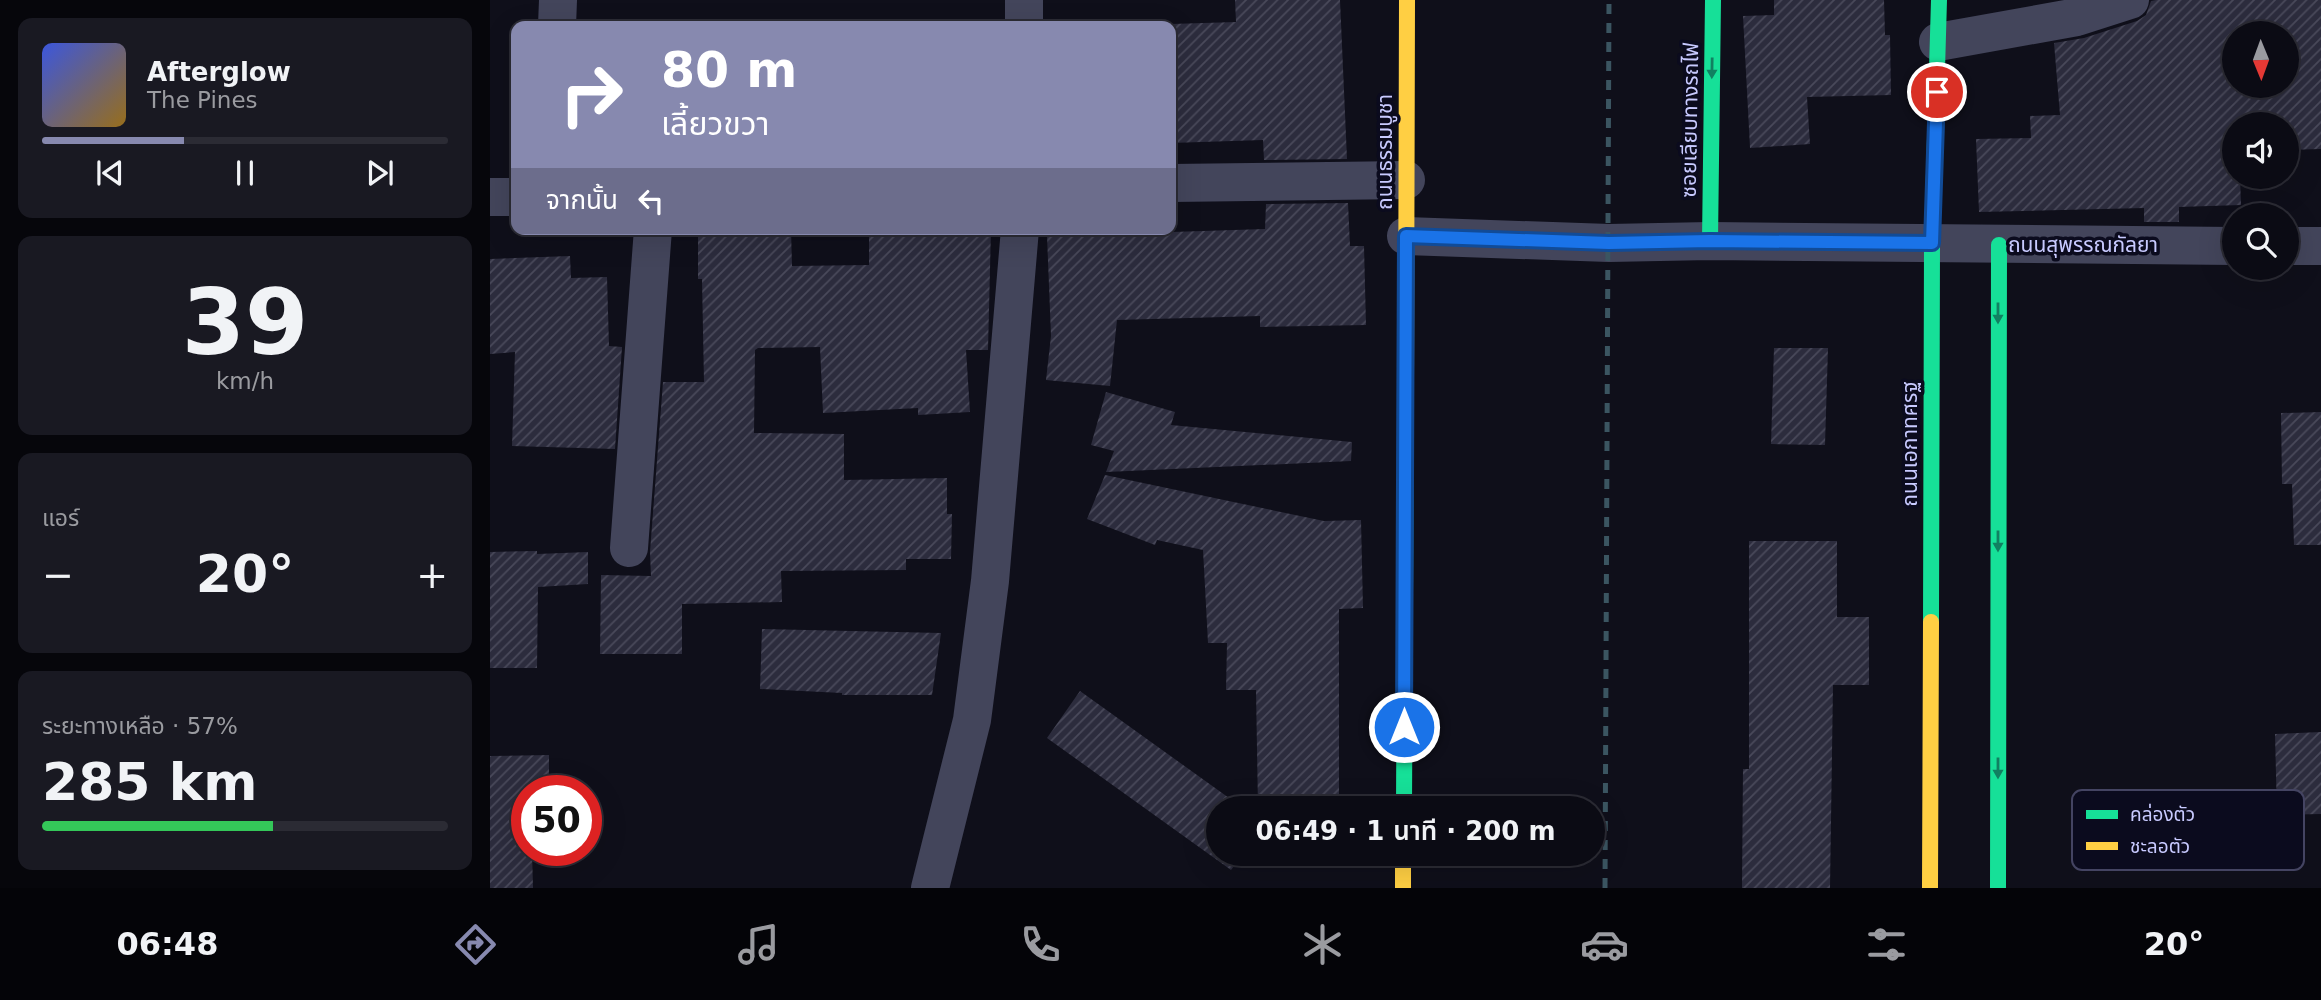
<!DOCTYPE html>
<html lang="th">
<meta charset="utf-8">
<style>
body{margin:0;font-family:"DejaVu Sans","Noto Sans Thai",sans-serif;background:#191922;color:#f1f3f6;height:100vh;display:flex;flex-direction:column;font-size:26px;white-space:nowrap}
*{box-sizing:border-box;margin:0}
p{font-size:23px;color:#9a9ba0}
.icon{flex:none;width:38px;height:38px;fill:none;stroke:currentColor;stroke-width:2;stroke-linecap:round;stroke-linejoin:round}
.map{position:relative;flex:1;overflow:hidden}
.side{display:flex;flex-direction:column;gap:18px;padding:18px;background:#06060b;width:490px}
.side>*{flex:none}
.banner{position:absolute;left:21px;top:21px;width:665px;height:214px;border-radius:14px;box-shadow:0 7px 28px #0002,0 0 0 2px #2b2b34;background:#8789af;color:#fff;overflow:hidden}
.needle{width:46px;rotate:179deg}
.fabs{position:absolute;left:1732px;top:21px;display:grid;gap:14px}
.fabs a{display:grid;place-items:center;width:77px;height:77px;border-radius:50%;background:#0b0b14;box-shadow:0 7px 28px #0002,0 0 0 2px #2b2b34;font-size:35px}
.speed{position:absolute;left:21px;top:775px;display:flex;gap:14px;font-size:35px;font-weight:700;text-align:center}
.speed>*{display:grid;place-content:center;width:91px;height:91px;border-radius:50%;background:#0b0b14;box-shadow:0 7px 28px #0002,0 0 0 2px #2b2b34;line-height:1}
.speed .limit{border:10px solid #d22;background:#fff;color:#111}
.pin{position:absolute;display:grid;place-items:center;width:60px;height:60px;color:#fff;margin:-30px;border:4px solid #fff;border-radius:50%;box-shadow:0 2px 7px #0007}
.me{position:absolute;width:77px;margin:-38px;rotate:0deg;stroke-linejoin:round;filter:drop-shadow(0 0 5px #0008)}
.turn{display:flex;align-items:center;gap:24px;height:147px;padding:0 35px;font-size:32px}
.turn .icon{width:91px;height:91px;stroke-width:2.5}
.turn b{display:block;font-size:49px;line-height:60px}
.then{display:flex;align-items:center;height:66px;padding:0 35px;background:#0003;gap:14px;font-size:26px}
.big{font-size:52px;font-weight:600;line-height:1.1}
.side .widget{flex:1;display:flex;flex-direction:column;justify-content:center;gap:10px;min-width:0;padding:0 24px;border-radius:14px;background:#191922}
.side .dial{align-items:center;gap:0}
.dial b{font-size:91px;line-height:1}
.song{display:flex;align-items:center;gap:21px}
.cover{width:84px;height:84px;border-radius:10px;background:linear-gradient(135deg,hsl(230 70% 55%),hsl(40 70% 35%))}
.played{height:7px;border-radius:4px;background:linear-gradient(90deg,#8789af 35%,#2b2b34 35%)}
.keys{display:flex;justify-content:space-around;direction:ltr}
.heat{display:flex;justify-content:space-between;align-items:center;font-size:38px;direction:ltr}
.charge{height:10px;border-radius:5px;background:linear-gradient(90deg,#34c759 57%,#2b2b34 0)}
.trip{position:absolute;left:716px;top:796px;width:399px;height:70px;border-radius:35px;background:#0b0b14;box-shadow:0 7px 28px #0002,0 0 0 2px #2b2b34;font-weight:600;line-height:70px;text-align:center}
.tabs{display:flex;height:112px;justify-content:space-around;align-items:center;background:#040408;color:#9a9ba0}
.tabs .icon{width:49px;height:49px}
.tabs .on{color:#8789af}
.tabs b{font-size:32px;color:#f1f3f6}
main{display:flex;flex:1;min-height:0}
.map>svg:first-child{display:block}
</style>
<main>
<section class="side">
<div class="widget">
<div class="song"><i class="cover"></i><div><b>Afterglow</b><p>The Pines</p></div></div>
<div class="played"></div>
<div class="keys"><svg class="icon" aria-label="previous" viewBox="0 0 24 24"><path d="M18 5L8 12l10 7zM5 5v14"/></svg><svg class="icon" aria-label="pause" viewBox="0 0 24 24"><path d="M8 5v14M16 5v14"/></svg><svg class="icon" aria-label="next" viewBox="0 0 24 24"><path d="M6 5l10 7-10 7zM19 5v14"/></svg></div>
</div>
<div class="widget dial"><b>39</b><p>km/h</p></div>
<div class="widget"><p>แอร์</p>
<div class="heat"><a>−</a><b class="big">20°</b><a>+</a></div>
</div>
<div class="widget"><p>ระยะทางเหลือ · 57%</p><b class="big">285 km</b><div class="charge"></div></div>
</section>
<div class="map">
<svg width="1831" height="888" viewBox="0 0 1831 888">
<defs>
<pattern id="building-hatch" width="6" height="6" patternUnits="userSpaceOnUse" patternTransform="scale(1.75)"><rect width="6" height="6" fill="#2c2c3d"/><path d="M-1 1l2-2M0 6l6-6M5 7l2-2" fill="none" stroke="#49495a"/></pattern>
</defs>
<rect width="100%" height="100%" fill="#0f0f1a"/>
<g fill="url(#building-hatch)" fill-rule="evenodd">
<path d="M745,0H850L857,159L774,160L773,140L681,143V24L746,22Z"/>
<path d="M1284,0H1394L1395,35H1400L1401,95L1317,97L1320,144L1260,148L1253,16L1284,15Z"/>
<path d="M1666,0H1831V149L1797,150V124H1745V177H1750L1751,205L1689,207V222H1654V208L1489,212L1486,139L1541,138L1540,116L1570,115L1564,43L1594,38L1647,21L1656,15L1661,1ZM1745,33H1797V86H1745Z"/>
<path d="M858,203L860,246H874L876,325L770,327V316L627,320L620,386L556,380L561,336L557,236L775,229L776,204Z"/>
<path d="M208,229H301L302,266L379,265V229H501L498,350H476L480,412L428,415V408L333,413L330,347L268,348L265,350L264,433L354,434V480L457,478V514H462L461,559H416V570L291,571L292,602L192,604V654H110L111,575L161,576L160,552L173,382H214L212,279H208Z"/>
<path d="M80,256L81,278L117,277L119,346L132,347L125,449L22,446L25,352L0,354V259Z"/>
<path d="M1284,348H1338L1335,445L1281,444Z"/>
<path d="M616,392L685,412L681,425L862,442L861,461L616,472L624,451L601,445Z"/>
<path d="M1831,412V545H1804L1802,484H1792L1791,413Z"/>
<path d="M615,475L834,521L871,520L873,608L849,609V808H768L766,690H736L737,643H718L713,550L667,540L665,545L597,519Z"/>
<path d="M1259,541H1347V617H1379V685H1343L1340,888H1252L1253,769H1259Z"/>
<path d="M47,551V554L98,552V584L48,587L47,668H0V552Z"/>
<path d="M272,629L451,633L442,695H352V693L270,689Z"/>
<path d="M590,691L753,808H728V854H753L741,870L557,738Z"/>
<path d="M1831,732V814L1787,815L1785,734Z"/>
<path d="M59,755V791H37V850H42L43,888H0V756Z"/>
</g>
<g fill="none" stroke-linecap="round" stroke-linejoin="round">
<g stroke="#43455b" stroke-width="38">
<path d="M67,26L68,0"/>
<path d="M534,26V0"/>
<path d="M1448,42L1587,17L1640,0"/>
<path d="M681,183L916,180"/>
<path d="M0,197H26"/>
<path d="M916,236L1119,243L1220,241L1745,246"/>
<path d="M1797,246H1831"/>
<path d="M139,548L163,229"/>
<path d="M440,888L482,720L500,581L530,229"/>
</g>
<g stroke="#16e098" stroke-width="16">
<path d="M1220,241L1223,0"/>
<path d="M1441,622L1442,243L1449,0"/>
<path d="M914,808L916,378"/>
<path d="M1508,888L1509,245"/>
</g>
<g stroke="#ffcf43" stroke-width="16">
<path d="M916,378L917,0"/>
<path d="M913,854V888"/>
<path d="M1440,888L1441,622"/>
</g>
<path stroke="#3b5561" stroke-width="5" stroke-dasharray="10 9" stroke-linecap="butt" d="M1115,888L1119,0"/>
</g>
<defs><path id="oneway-solid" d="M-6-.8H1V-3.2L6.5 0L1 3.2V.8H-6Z" transform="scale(1.75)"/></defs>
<g fill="#118061">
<use href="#oneway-solid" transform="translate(1222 68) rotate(91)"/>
<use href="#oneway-solid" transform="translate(1508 313) rotate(90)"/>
<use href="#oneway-solid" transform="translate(1508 541) rotate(90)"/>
<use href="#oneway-solid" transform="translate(1508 768) rotate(90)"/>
</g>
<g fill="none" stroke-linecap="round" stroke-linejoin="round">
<g stroke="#114b97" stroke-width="18">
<path id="route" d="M914,727L916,236L1119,243L1220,241L1442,243L1447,92"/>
</g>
<use href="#route" stroke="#1a73e8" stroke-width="12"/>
</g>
<g text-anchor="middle" stroke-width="7" stroke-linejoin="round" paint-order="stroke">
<g font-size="21" fill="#c8caff" stroke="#0b0b1e">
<text transform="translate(1200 120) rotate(-89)" y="7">ซอยเลียบทางรถไฟ</text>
<text transform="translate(895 152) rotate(-90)" y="7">ถนนธรรมบูชา</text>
<text x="1593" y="252">ถนนสุพรรณกัลยา</text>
<text transform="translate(1420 444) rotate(-90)" y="7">ถนนเอกาทศรฐ</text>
</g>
</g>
<rect x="1582" y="790" width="232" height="80" rx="10" fill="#0b0b1e" stroke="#444462" stroke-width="2"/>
<rect x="1596" y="810" width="32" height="9" fill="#16e098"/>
<rect x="1596" y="842" width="32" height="8" fill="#ffcf43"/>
<g font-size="19" fill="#c8caff">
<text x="1640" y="821">คล่องตัว</text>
<text x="1640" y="853">ชะลอตัว</text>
</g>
</svg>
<div class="fabs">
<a><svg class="needle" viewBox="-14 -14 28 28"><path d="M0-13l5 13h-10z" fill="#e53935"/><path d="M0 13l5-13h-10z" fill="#9a9ba0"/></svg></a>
<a><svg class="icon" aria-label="sound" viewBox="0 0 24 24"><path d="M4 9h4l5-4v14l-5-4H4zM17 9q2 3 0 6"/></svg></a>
<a><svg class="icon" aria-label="search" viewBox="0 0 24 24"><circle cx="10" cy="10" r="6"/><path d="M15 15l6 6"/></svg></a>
</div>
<div class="speed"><div class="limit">50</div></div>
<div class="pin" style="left:1447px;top:92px;background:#d93025"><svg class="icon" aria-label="arrive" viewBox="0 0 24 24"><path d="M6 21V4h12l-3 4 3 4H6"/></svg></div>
<svg class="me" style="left:914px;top:727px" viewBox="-20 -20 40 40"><circle r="17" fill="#1a73e8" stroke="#fff" stroke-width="3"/><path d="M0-11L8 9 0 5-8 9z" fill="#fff"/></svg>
<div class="trip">06:49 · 1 นาที · 200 m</div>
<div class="banner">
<div class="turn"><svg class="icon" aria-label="right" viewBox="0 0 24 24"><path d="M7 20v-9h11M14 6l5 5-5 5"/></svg><div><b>80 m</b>เลี้ยวขวา</div></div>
<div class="then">จากนั้น<svg class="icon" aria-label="left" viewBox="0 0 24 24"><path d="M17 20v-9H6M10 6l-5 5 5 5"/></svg></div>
</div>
</div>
</main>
<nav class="tabs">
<b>06:48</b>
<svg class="icon on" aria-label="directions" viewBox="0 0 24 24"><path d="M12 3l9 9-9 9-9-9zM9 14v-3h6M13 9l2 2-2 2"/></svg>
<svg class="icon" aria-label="music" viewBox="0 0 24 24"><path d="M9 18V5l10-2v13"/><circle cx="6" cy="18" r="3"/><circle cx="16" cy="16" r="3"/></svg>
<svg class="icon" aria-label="phone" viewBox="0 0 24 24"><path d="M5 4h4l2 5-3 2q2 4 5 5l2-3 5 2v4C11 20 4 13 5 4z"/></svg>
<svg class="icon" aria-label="climate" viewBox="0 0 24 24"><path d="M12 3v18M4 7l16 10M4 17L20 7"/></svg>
<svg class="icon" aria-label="car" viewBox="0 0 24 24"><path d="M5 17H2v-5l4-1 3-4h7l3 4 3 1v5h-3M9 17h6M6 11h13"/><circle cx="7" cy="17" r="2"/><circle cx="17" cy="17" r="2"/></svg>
<svg class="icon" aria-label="filters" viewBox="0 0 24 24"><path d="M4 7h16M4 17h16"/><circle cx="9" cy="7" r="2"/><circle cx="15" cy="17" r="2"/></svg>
<b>20°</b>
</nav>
